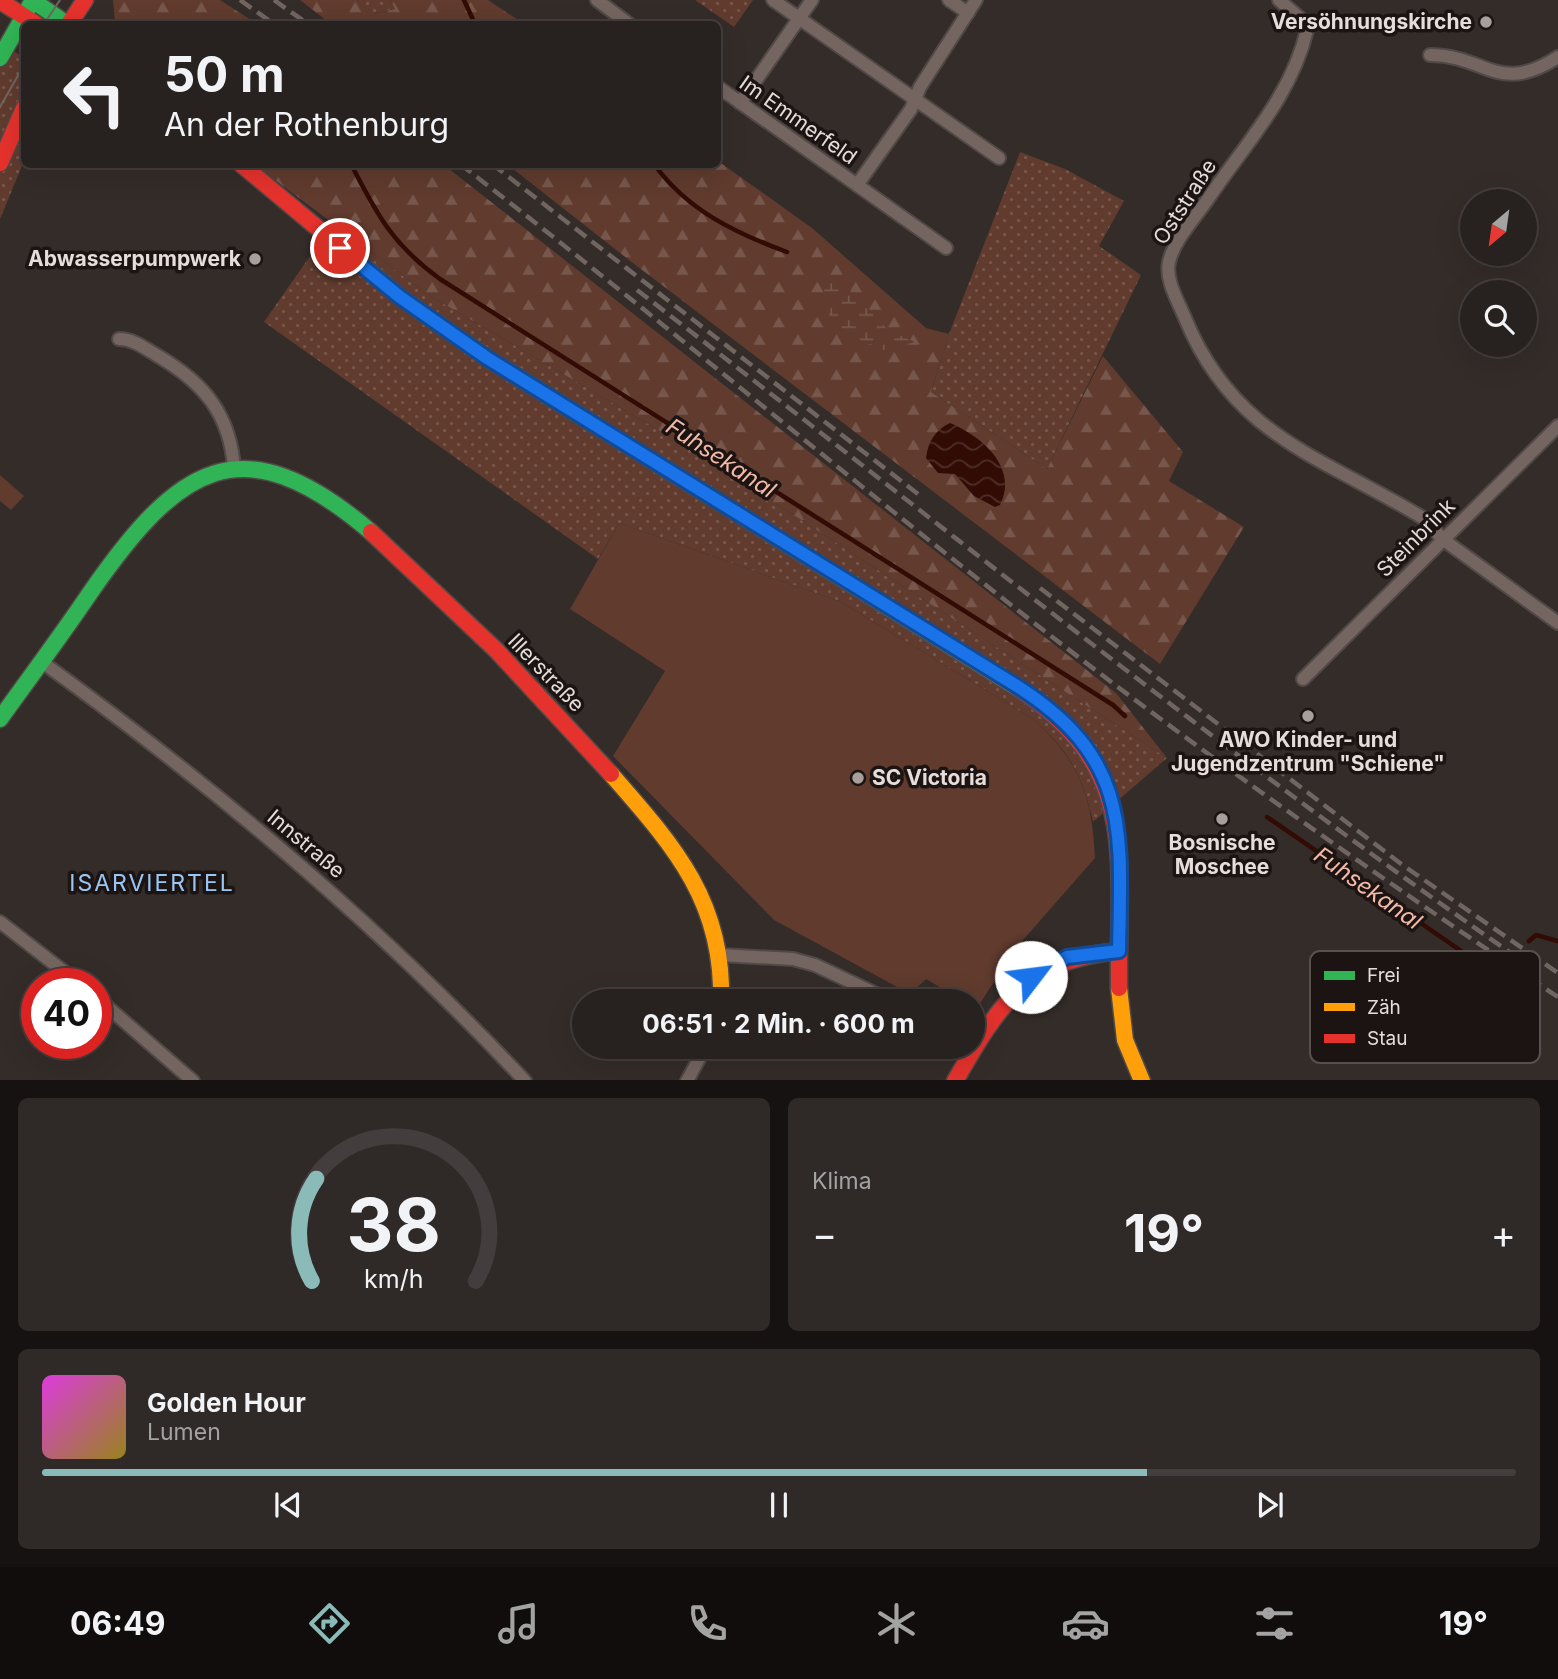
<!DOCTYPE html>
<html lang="de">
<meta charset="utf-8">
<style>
body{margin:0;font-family:Inter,sans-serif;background:#2f2928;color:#f1f3f6;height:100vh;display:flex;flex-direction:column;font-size:26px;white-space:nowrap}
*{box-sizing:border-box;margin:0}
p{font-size:23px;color:#a4a3a4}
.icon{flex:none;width:38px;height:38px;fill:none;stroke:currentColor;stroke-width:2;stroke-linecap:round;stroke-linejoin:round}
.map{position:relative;height:1080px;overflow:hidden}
.sheet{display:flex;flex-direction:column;gap:18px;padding:18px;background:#151211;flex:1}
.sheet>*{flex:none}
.top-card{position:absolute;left:21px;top:21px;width:700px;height:147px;border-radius:10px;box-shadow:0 7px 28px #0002,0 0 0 2px #433e3d;background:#27211f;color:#f1f3f6;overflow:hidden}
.needle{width:46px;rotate:209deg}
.buttons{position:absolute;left:1460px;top:189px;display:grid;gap:14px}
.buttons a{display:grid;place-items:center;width:77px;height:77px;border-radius:50%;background:#27211f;box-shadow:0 7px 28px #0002,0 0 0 2px #433e3d;font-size:35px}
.speed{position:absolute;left:21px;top:968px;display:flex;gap:14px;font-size:35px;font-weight:700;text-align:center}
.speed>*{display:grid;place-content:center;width:91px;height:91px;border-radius:50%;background:#27211f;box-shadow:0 7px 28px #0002,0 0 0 2px #433e3d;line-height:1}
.speed .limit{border:10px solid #d22;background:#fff;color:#111}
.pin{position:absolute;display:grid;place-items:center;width:60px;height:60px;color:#fff;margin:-30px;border:4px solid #fff;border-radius:50%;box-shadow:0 2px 7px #0007}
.me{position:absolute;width:77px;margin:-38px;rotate:60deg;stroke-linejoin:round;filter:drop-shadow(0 0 5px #0008)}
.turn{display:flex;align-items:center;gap:24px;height:147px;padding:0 28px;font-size:32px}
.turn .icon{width:91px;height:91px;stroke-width:2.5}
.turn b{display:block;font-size:49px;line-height:60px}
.big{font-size:52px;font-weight:700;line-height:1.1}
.sheet .card{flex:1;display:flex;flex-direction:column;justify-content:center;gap:10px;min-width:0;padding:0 24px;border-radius:10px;background:#2f2928}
.sheet .dial{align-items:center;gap:0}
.dial svg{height:182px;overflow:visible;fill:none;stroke:#433e3d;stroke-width:7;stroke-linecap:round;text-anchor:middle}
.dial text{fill:#f1f3f6;stroke:none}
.song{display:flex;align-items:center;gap:21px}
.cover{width:84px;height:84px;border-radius:10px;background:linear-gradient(135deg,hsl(300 70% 55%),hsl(50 70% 35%))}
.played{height:7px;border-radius:4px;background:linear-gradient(90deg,#8bbbb9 75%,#433e3d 75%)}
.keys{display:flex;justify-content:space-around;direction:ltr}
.heat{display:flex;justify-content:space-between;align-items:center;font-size:38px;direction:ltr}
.sheet .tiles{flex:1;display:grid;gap:18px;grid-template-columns:1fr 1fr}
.card:last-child{grid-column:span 2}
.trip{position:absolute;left:572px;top:989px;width:413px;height:70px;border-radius:35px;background:#27211f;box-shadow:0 7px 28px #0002,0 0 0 2px #433e3d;font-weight:700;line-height:70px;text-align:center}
.dock{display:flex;height:112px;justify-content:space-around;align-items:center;background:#100d0c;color:#a4a3a4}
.dock .icon{width:49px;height:49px}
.dock .on{color:#8bbbb9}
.dock b{font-size:32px;color:#f1f3f6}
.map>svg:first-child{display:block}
</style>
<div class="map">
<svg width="1558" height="1081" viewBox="0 0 1558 1081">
<defs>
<pattern id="green-dots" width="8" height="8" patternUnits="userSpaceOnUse" patternTransform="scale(1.75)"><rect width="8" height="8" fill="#603b2e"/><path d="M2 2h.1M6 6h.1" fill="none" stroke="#77574c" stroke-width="1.8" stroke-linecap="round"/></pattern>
<pattern id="forest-firs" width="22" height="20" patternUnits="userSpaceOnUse" patternTransform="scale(1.75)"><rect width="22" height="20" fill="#603b2e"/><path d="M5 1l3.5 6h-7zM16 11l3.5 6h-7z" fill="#77574c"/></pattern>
<pattern id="wetland-marsh" width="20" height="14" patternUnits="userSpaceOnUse" patternTransform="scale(1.75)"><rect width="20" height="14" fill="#603b2e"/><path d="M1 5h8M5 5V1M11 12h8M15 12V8" fill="none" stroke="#77574c"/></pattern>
<pattern id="water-waves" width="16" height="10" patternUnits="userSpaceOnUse" patternTransform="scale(1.75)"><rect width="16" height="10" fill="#310b04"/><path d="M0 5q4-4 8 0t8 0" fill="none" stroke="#4f2e28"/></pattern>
</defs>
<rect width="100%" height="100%" fill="#342c29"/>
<g fill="url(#green-dots)">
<path d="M357,0H390L395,9L373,14Z"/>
<path d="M695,0H753L734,27Z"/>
<path d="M0,42L24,58V161L0,219Z"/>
<path d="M1020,152L1065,169L1124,201L1099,246L1141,275L1047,469L931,392L949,334Z"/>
<path d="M338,227L427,294L706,458L1167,758L1093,822C1082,774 1070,752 1033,719L841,602L619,523L598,559L264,322L308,259Z"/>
</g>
<g fill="url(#forest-firs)">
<path d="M220,0L257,24H115L113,0Z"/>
<path d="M300,0H357L374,14L395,9L390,0H488L524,24H331Z"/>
<path d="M718,161L812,228L926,328L949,334L931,392L1047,469L1103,356L1183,452L1169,481L1244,527L1160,664L629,260L508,165L718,164Z"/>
<path d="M255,165H444L1116,693L1167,758L706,458L427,294Z"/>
</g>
<path fill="url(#wetland-marsh)" d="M822,276L849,290L888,330L915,342L884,350L840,331L832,322L824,301Z"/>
<g fill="#603b2e">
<path d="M0,475L24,496L11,510L0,501Z"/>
<path d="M619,523L841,602L1033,719C1080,761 1092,796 1095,858L1016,948L977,1008L973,1006V1001H964L926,979L910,994L774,920L613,756L665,671L570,609Z"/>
</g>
<path fill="url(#water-waves)" d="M950,423C981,436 1019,467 1000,505L995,507L974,496L955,474L938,473L926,458C928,442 935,430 950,423Z"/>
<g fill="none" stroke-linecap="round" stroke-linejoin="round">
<g stroke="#310b04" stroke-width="4.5">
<path d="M464,0L475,24"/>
<path d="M351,164C377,215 393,245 440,279L1113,705L1125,716"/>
<path d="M654,164C687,210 735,233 787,252"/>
<path d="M1267,817L1480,964L1493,976L1501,978L1505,974"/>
<path d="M1529,941L1536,935L1558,941"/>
</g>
<g stroke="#504946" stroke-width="16">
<g id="street">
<path d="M597,0L629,24"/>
<path d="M773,0L999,158"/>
<path d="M949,0L968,13"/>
<path d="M1279,0L1301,19L1307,30C1291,97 1245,144 1208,199C1195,218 1174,240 1169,262C1165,280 1178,301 1185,318C1235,440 1327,458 1428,521L1441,538L1558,623"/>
<path d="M1430,55C1486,55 1498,96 1558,57"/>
<path d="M718,87L857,185L911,109L920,87L976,0"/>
<path d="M740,103L812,0"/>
<path d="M857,185L946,248"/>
<path d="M119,339C134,339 146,349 158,356C204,383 230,414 234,468"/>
<path d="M42,662C215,787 378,924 525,1081"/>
<path d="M1303,679L1558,426"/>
<path d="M0,922L80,984"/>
<path d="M721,955L793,959L815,965L891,1001"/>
<path d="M96,997L193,1081"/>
<path d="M687,1081L706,1046"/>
</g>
</g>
<g stroke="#504946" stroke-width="19">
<g id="fast">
<path d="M32,0L67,24"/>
<path d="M0,58L33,0"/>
<path d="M0,719C30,677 61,636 90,593C177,468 240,420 371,532"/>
</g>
</g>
<g stroke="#504946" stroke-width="19">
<g id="slow">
<path d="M722,504L1016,687"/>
<path d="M611,774C673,845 724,901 721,1001"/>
<path d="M1119,988L1125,1040L1142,1081"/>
</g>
</g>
<g stroke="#504946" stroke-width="19">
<g id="jam">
<path d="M0,1L36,24"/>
<path d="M69,24L85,0"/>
<path d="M0,163L24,108"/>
<path d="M241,164L400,297L487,358L722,504"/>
<path d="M371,532L496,650L611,774"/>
<path d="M1016,687C1142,768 1117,858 1119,988"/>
<path d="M955,1081C999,1005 1025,960 1119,951"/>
</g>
</g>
<use href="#street" stroke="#756560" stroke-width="12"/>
<use href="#fast" stroke="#30b455" stroke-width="16"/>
<use href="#slow" stroke="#ff9f0a" stroke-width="16"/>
<use href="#jam" stroke="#e5322d" stroke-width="16"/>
<g stroke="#706561" stroke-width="2">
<path d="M44,24L60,0"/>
<path d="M0,107L24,65"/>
</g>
<g stroke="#706561" stroke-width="4.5" stroke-dasharray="14 7" stroke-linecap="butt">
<path d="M240,0L274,24"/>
<path d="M274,0L308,24"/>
<path d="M460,164C643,305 819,455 1001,597C1181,739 1368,870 1558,997"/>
<path d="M492,164L918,494"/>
<path d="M637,290C929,515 1215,748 1518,958"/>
<path d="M1040,588L1404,866L1558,973"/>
</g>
</g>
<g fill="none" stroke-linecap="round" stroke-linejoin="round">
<g stroke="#114b97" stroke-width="18">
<path id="route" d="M340,248L400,297L487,358L1020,688C1131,760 1121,832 1119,951L1067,957L1031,977"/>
</g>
<use href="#route" stroke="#1a73e8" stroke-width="12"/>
</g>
<g fill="#a89e9b" stroke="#1b1412" stroke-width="2.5">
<circle cx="1486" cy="22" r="7"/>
<circle cx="255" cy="259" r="7"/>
<circle cx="1308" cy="716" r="7"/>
<circle cx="858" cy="778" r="7"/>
<circle cx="1222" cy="819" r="7"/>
</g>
<g text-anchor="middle" stroke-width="7" stroke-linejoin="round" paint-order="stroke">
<g font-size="21" font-weight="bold" fill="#e6dcd9" stroke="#1b1412" text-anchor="end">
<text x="1472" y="29">Versöhnungskirche</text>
<text x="241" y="266">Abwasserpumpwerk</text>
<text x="1308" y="747" text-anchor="middle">AWO Kinder- und<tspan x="1308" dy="24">Jugendzentrum "Schiene"</tspan></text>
<text x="872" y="785" text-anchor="start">SC Victoria</text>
<text x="1222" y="850" text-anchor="middle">Bosnische<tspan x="1222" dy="24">Moschee</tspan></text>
</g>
<g font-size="21" fill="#e6dcd9" stroke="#1b1412">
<text transform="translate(798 120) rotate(35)" y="7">Im Emmerfeld</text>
<text transform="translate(1185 202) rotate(-57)" y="7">Oststraße</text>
<text transform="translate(1416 538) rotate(-45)" y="7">Steinbrink</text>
<text transform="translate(546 673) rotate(46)" y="7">Illerstraße</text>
<text transform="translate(306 844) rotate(40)" y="7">Innstraße</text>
</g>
<g font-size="23" font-style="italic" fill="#f3baa8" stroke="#1b1412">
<text transform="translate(721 458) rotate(33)" y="8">Fuhsekanal</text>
<text transform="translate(1368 888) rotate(35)" y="8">Fuhsekanal</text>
</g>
<g font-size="23" letter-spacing="2" fill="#9ac6f4" stroke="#1b1412">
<text x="152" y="891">ISARVIERTEL</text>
</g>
</g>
<rect x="1310" y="951" width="230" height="112" rx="10" fill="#1b1412" stroke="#58504e" stroke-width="2"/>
<rect x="1324" y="971" width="31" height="9" fill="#30b455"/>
<rect x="1324" y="1003" width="31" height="8" fill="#ff9f0a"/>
<rect x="1324" y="1034" width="31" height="9" fill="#e5322d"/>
<g font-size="19" fill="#e6dcd9">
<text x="1367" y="982">Frei</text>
<text x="1367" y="1014">Zäh</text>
<text x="1367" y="1045">Stau</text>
</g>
</svg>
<div class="buttons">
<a><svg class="needle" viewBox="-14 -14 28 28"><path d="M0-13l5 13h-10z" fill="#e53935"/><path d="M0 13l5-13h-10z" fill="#a4a3a4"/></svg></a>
<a><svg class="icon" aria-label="search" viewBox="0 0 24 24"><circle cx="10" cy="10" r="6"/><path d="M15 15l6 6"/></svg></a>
</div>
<div class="speed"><div class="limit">40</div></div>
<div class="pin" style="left:340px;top:248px;background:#d93025"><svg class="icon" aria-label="arrive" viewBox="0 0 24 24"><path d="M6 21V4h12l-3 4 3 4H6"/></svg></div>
<svg class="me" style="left:1031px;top:977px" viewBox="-20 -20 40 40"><circle r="19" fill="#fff"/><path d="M0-13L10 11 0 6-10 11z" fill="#1a73e8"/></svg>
<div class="trip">06:51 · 2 Min. · 600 m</div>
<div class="top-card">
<div class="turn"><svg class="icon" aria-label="left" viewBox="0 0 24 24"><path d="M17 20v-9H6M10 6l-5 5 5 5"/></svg><div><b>50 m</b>An der Rothenburg</div></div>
</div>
</div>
<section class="sheet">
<div class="tiles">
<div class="card dial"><svg viewBox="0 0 100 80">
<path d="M14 69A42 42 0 1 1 86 69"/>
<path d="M14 69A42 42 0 0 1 16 24" stroke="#8bbbb9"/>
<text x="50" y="56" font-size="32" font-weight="700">38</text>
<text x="50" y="72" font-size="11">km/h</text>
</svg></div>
<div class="card"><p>Klima</p>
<div class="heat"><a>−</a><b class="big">19°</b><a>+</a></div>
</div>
<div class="card">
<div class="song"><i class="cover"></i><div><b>Golden Hour</b><p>Lumen</p></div></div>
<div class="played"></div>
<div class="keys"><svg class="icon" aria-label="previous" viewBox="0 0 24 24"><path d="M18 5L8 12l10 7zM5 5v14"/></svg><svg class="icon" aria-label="pause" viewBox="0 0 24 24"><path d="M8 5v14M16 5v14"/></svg><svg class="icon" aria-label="next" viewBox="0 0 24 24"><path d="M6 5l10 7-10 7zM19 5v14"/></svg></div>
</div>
</div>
</section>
<nav class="dock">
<b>06:49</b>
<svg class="icon on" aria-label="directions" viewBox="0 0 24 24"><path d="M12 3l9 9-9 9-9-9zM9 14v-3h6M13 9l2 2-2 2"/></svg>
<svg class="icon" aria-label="music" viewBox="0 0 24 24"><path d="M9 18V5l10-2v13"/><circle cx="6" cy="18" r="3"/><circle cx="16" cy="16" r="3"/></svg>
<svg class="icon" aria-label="phone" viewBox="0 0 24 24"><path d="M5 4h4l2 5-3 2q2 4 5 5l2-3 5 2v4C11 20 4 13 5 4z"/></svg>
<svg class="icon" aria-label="climate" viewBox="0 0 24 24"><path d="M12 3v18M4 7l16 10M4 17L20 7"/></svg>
<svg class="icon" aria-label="car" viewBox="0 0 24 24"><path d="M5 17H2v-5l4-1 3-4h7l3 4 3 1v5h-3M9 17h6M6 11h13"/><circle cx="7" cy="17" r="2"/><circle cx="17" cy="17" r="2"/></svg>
<svg class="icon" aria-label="filters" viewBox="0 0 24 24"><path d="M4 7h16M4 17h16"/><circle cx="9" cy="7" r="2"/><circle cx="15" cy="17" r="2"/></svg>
<b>19°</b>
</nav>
